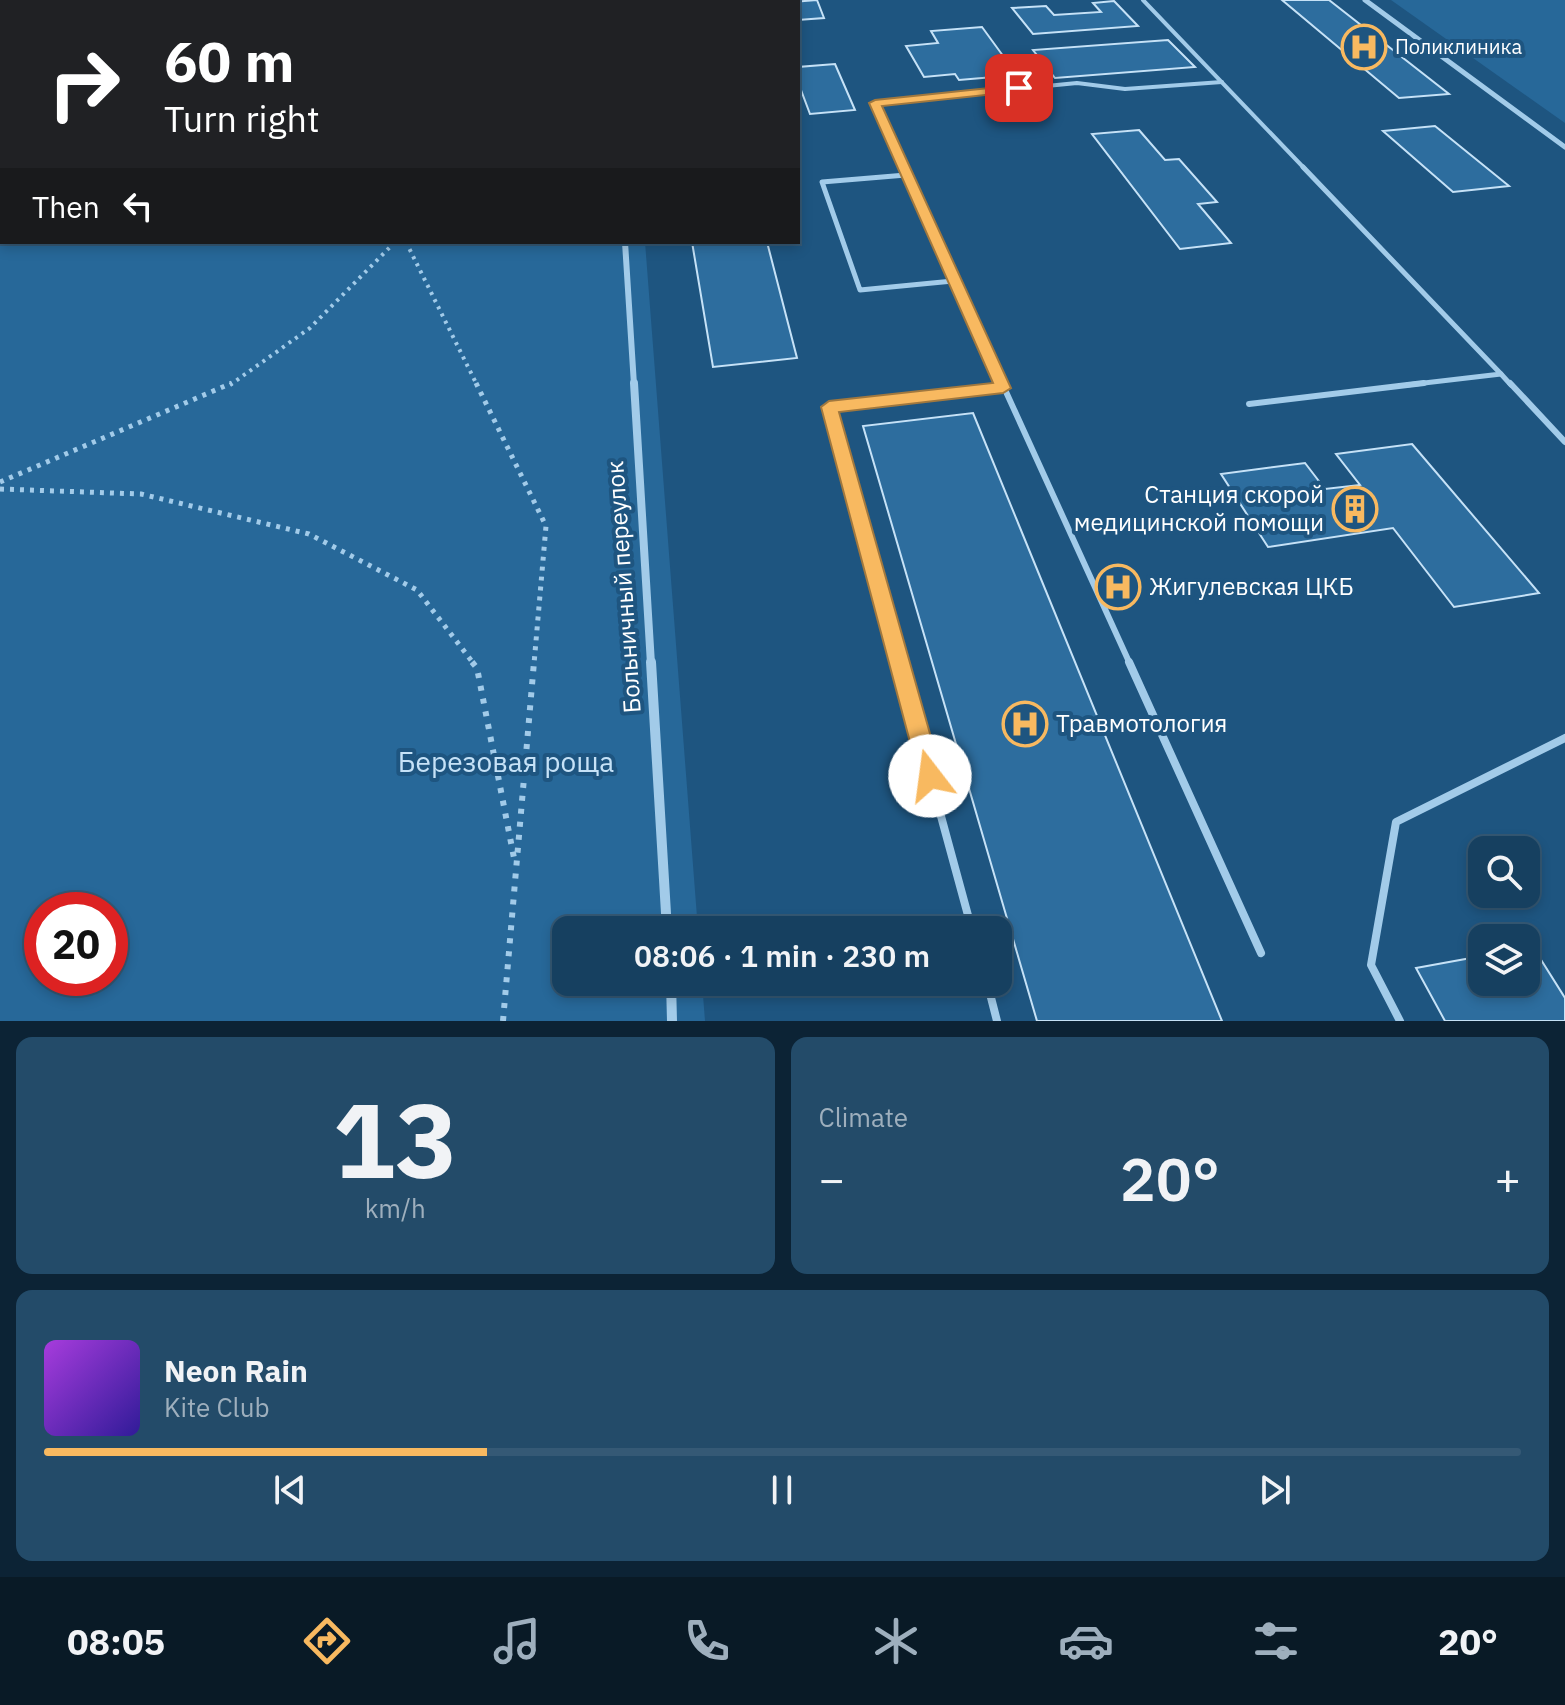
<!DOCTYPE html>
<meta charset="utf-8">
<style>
body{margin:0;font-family:"IBM Plex Sans",sans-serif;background:#234b69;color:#f1f3f6;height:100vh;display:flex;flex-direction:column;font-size:30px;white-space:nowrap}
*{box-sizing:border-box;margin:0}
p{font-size:26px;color:#9eafbd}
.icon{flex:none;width:44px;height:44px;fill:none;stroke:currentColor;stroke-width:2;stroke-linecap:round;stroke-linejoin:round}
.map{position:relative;height:1021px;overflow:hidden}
.details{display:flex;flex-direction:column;gap:16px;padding:16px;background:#0c2335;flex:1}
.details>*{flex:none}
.top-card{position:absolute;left:0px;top:0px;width:800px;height:244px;box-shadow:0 4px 12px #0003,0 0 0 2px #355975;background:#202124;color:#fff;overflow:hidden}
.controls{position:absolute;left:1468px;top:836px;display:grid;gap:16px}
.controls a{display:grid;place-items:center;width:72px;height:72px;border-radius:16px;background:#164060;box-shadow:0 4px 12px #0003,0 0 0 2px #355975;font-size:40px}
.speed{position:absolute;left:24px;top:892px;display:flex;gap:16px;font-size:40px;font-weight:700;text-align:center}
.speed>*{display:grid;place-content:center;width:104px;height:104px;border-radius:50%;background:#164060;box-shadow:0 4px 12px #0003,0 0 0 2px #355975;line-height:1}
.speed .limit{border:12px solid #d22;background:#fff;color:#111}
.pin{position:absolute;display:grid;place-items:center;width:68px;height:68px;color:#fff;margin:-34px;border-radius:16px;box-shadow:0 4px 12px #0006}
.me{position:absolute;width:88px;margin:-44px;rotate:345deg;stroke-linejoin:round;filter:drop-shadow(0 0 6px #0008)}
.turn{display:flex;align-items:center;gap:28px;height:168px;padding:0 32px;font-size:36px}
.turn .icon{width:104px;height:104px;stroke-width:2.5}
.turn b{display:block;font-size:56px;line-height:68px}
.then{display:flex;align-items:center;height:76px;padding:0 32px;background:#0003;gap:16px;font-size:30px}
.big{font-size:60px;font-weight:600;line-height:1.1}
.details .card{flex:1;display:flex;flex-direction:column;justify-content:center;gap:12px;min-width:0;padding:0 28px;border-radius:16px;background:#234b69}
.details .dial{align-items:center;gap:0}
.dial b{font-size:104px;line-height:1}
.song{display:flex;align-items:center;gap:24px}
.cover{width:96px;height:96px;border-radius:12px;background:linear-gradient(135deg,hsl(280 70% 55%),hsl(250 70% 35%))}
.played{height:8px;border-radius:4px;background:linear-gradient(90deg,#f8b960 30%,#355975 30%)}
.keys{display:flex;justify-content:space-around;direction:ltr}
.heat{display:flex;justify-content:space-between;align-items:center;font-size:44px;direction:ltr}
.details .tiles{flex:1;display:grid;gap:16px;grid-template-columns:1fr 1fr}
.card:last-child{grid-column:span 2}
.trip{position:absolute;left:552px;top:916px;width:460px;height:80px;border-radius:16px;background:#164060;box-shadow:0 4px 12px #0003,0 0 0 2px #355975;font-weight:600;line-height:80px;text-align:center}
.dock{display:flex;height:128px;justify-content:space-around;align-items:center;background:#091a26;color:#9eafbd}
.dock .icon{width:56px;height:56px}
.dock .on{color:#f8b960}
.dock b{font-size:36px;color:#f1f3f6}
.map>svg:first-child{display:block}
</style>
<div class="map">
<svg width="1565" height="1021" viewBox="0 0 1565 1021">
<rect width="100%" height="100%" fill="#1e5580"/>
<g fill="#276899" fill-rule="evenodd">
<path d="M0,0H626L2,2V242H645L698,930H566V982H702L705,1021H0ZM42,910H110V978H42Z"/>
<path d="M1391,0H1565V123Z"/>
</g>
<g fill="#2d6d9e" stroke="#c6e2f7" stroke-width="2">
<path d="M817,0L824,18L798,20V2H792Z"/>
<path d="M1282,0H1329L1449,94L1399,98Z"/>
<path d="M1114,1L1138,26L1033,34L1012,8L1046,6L1054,15L1101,12L1093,3Z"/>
<path d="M982,27L1017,75L959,80L955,74L924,77L906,46L938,43L931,31Z"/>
<path d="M1168,40L1195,67L1055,78L1033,50Z"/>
<path d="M835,64L855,110L810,114L798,82V67Z"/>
<path d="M1435,126L1509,186L1453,192L1383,131Z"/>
<path d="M1139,130L1165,160L1179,159L1217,202L1198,204L1231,243L1180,249L1092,134Z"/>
<path d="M692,242H767L797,358L713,367Z"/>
<path d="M973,413L1222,1021H1037L863,426Z"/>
<path d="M1412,444L1539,593L1454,607L1393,528L1268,547L1221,474L1305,463L1325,489L1360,485L1336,454Z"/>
<path d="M1533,947L1565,998V1021H1445L1416,968L1482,956V982H1526V948Z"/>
</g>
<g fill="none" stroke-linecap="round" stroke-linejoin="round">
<path stroke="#a2cbe9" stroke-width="3" stroke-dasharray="2 4" stroke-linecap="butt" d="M484,2L517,0"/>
<g stroke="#a2cbe9" stroke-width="4" stroke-dasharray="3 5" stroke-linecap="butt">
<path d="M406,242L477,385"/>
<path d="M230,385L310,328L395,242"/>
</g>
<g stroke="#a2cbe9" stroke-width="5" stroke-dasharray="4 6" stroke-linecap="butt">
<path d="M476,383L546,526L534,664"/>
<path d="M0,482L232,383"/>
<path d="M0,489L141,494L309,534L417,590L474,664"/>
</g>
<g stroke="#a2cbe9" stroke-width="6" stroke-dasharray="5 8" stroke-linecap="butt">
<path d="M472,662L477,668L514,858"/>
<path d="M503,1021L534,662"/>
</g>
<g stroke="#a2cbe9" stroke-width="4">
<path d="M1143,0L1305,169"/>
<path d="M905,169L875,103L1077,83L1125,89L1222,82"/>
</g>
<g stroke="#a2cbe9" stroke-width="5">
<path d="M904,167L1003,385"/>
<path d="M1303,167L1501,374L1407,385"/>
<path d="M906,175L822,182L860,290L953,281"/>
<path d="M1501,374L1511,385"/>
</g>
<g stroke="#a2cbe9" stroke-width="6">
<path d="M1002,383L1130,664"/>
<path d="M1510,383L1565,442"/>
<path d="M1249,404L1424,383"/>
<path d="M899,664L829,407L1003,388"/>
</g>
<g stroke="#a2cbe9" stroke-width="8">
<path d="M899,662L972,930"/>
<path d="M1129,662L1261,953"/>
<path d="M987,982L997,1021"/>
<path d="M1400,1021L1371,965L1396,822L1565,738"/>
</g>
<path stroke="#a2cbe9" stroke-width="5" d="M1365,0L1565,147"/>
<path stroke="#a2cbe9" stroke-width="6" d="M625,242L634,385"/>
<path stroke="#a2cbe9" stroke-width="8" d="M634,383L651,664"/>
<g stroke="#a2cbe9" stroke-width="10">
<path d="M651,662L667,930"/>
<path d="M671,982L672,1021"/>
</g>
</g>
<path fill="#f8b960" stroke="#a1783e" stroke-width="2" d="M1019,85L1023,86V91L882,106L1011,388L1003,393L839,412L942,776L938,784L930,787L922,784L919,776L821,407L829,401L993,383L869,103L875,100Z"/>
<defs>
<g id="hospital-ring" transform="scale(2.3)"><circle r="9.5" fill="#1e5580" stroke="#f8b960" stroke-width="1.5"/><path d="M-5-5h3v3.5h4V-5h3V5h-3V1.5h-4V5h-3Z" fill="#f8b960"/></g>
<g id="building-ring" transform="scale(2.3)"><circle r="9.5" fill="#1e5580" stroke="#f8b960" stroke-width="1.5"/><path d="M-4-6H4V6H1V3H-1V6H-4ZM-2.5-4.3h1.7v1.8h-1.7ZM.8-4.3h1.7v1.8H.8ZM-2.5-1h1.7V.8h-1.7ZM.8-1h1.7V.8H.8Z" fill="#f8b960"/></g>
</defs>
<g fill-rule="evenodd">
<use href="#hospital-ring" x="1364" y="47"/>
<use href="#building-ring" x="1355" y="509"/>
<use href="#hospital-ring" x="1118" y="587"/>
<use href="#hospital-ring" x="1025" y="724"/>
</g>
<g text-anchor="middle" stroke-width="8" stroke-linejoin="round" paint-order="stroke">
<g font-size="20" fill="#fff" stroke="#1e5580" text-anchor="start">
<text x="1395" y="54">Поликлиника</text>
</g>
<g font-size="24" fill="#fff" stroke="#1e5580" text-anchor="start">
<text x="1324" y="503" text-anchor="end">Станция скорой<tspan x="1324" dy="28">медицинской помощи</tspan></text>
<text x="1149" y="595">Жигулевская ЦКБ</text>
<text x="1056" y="732">Травмотология</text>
</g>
<g font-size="24" fill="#fff" stroke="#1e5580">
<text transform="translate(624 587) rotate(-94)" y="8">Больничный переулок</text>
</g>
<g font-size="28" fill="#c6e2f7" stroke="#1e5580">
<text x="506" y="772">Березовая роща</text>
</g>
</g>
</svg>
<div class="controls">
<a><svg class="icon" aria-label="search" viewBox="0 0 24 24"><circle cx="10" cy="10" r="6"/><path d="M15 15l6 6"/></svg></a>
<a><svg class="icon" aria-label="layers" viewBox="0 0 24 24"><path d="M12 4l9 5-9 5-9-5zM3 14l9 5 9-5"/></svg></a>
</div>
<div class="speed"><div class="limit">20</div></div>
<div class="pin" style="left:1019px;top:88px;background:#d93025"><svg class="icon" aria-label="arrive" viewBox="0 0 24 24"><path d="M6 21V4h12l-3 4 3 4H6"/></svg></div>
<svg class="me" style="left:930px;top:776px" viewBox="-20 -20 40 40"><circle r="19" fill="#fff"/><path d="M0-13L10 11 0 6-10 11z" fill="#f8b960"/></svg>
<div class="trip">08:06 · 1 min · 230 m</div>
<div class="top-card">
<div class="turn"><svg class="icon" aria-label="right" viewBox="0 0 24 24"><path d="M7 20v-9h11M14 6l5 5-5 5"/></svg><div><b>60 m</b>Turn right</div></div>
<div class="then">Then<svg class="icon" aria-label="left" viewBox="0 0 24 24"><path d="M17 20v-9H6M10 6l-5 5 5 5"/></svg></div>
</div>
</div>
<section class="details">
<div class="tiles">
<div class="card dial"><b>13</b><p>km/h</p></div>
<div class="card"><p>Climate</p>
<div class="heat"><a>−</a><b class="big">20°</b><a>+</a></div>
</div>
<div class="card">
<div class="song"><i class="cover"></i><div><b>Neon Rain</b><p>Kite Club</p></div></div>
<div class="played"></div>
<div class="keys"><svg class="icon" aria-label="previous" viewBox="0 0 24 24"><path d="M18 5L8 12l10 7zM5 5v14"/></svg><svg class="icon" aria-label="pause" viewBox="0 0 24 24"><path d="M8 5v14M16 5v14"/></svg><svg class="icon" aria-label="next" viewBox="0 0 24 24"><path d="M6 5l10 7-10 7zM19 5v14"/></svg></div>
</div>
</div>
</section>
<nav class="dock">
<b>08:05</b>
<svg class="icon on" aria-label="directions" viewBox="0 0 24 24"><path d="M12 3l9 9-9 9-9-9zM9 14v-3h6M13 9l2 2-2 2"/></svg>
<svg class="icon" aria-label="music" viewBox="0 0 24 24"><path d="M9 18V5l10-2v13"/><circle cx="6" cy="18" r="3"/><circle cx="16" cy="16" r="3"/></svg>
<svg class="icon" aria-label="phone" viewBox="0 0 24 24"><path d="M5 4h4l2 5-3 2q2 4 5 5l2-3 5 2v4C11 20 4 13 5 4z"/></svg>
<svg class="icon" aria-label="climate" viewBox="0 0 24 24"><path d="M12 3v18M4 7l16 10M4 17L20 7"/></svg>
<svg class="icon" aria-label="car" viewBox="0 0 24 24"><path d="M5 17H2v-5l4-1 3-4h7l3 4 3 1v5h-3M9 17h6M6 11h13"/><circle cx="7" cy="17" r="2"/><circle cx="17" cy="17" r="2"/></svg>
<svg class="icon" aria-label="filters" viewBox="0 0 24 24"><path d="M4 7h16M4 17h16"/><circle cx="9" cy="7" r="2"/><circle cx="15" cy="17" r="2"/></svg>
<b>20°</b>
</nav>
